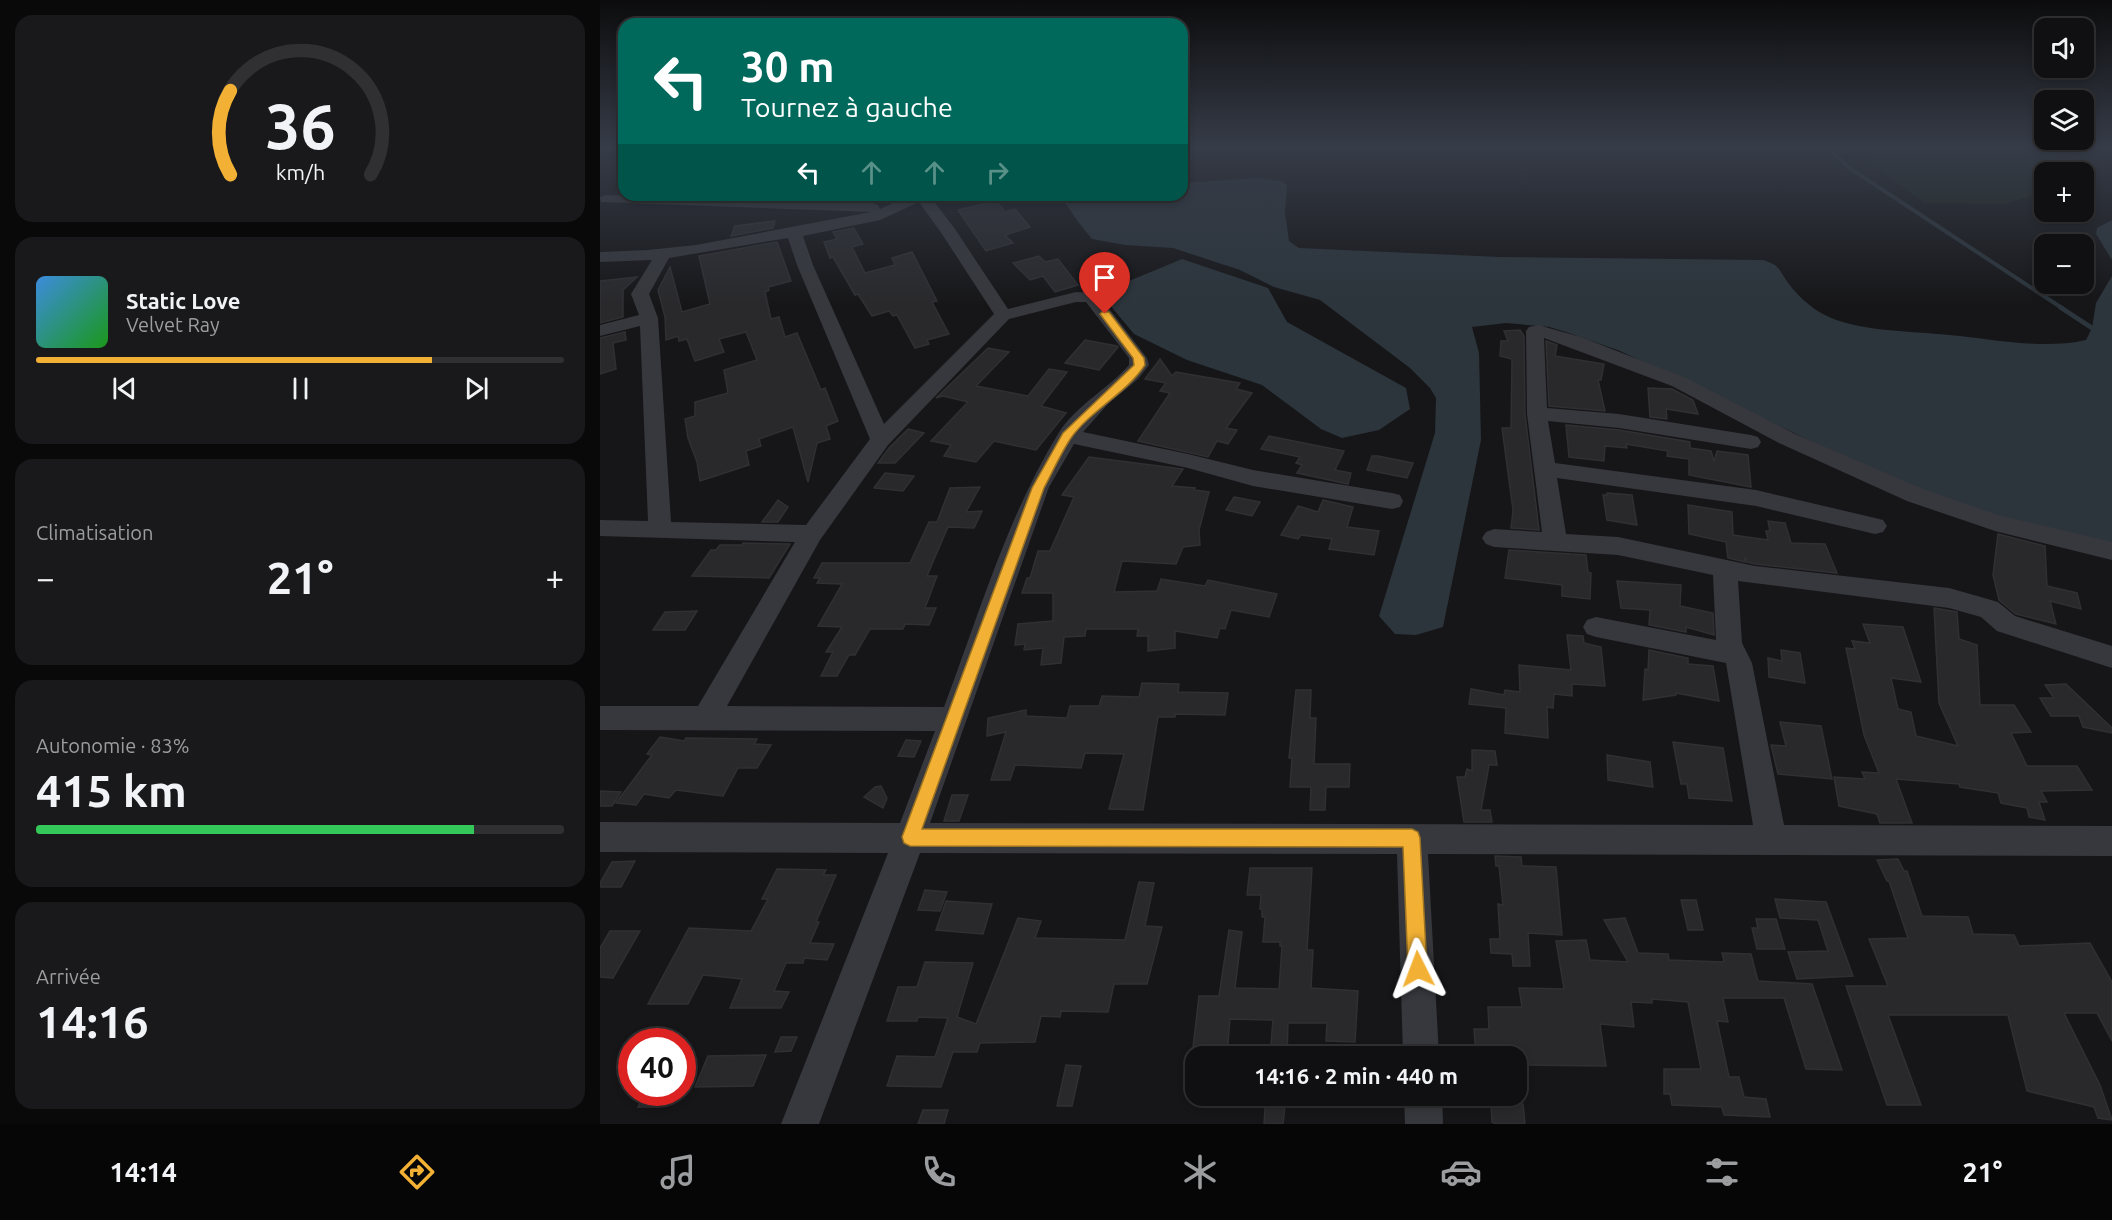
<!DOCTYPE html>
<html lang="fr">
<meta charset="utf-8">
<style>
body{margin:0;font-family:Ubuntu,sans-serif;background:#19191b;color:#f1f3f6;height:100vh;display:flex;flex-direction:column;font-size:22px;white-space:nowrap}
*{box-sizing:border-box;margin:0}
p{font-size:20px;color:#9c9d9f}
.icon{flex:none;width:33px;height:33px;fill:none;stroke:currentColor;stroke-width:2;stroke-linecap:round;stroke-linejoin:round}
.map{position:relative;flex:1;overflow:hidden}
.panel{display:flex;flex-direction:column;gap:15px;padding:15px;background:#09090a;width:600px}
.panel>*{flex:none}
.hud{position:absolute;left:18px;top:18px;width:570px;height:183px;border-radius:18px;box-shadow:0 3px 9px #0003,0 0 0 2px #303032;background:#00695c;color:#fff;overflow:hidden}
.controls{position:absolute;left:1434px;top:18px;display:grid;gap:12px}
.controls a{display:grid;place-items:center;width:60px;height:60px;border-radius:12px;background:#101012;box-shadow:0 3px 9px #0003,0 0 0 2px #303032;font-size:30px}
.speed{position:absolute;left:18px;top:1028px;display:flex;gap:12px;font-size:30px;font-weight:700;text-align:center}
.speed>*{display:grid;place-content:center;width:78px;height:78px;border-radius:50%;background:#101012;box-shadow:0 3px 9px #0003,0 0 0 2px #303032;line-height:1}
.speed .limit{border:9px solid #d22;background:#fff;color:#111}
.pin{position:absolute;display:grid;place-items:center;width:51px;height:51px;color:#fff;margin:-62px -26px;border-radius:50% 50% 50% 0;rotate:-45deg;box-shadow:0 0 6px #0007}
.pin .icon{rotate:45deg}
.me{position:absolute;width:66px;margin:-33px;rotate:357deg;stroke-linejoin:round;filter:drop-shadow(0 0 4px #0008)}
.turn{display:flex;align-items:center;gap:21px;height:126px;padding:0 24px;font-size:27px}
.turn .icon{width:78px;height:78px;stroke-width:2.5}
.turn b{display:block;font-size:42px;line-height:51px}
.lanes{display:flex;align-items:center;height:57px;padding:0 24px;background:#0003;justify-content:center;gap:30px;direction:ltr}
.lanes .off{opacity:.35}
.big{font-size:45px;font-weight:600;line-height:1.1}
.panel .tile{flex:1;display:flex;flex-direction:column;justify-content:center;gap:9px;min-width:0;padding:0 21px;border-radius:18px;background:#19191b}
.panel .dial{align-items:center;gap:0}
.dial svg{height:156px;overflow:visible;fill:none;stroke:#303032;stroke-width:7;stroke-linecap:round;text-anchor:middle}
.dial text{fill:#f1f3f6;stroke:none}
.song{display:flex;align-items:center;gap:18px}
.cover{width:72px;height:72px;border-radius:9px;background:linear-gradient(135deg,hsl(210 70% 55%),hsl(120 70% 35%))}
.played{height:6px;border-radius:3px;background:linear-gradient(90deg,#f2b134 75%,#303032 75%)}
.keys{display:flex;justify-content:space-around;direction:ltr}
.heat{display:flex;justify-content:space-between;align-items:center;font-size:33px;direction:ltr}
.charge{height:9px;border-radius:4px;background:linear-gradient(90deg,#34c759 83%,#303032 0)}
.trip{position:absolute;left:585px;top:1046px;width:342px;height:60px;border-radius:18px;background:#101012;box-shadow:0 3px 9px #0003,0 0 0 2px #303032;font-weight:600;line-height:60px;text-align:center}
.tabs{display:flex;height:96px;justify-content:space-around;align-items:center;background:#060607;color:#9c9d9f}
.tabs .icon{width:42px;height:42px}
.tabs .current{color:#f2b134}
.tabs b{font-size:27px;color:#f1f3f6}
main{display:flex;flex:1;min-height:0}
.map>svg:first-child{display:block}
</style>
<main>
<section class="panel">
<div class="tile dial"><svg viewBox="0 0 100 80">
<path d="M14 69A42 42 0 1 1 86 69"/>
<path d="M14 69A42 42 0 0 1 14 26" stroke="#f2b134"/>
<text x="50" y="56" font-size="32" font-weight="700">36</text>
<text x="50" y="72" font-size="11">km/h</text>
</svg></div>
<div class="tile">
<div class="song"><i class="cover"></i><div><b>Static Love</b><p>Velvet Ray</p></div></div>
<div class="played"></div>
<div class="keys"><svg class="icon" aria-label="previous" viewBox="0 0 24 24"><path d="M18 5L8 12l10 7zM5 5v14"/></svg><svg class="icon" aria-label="pause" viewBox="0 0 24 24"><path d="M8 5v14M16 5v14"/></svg><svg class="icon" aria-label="next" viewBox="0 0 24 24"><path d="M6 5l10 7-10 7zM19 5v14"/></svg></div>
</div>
<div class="tile"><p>Climatisation</p>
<div class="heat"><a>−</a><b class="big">21°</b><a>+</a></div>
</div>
<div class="tile"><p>Autonomie · 83%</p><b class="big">415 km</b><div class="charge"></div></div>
<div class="tile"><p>Arrivée</p><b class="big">14:16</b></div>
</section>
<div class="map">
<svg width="1512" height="1124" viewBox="0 0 1512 1124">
<rect width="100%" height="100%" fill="#161618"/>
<path fill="#1c231d" d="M1251,148H1455L1492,179L1484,181V172H1444V192L1405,204L1324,203Z"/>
<g fill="#2c353c">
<path d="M657,178L681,181L687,185L685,212L689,241L699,248L900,257L1163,260C1182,266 1178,270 1189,284C1197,295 1210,307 1223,314C1256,332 1312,331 1349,335C1395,339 1440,350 1486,340L1492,328L1496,303L1512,276V546L1366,507L1281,474L1020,351L966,332L949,327L906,323L872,327L879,353L881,440L843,627L816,635L795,634L779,616L835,433L836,398L830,388L810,368L720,300L674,287L640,270L573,248L525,245L492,239L479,223L461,197L463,195H582V183Z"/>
<path d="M1512,220V260L1496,234L1497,228Z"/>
<path d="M582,259L668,288L687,322L806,388L810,409L779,430L742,438L721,429L662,385L587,360L534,334L500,293Z"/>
</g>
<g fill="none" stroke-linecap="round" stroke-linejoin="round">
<path stroke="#2c353c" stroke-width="4" d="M1228,148L1248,167L1462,308"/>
<path stroke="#2c353c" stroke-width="4.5" d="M1460,307L1492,328"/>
</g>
<g fill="#29292c" stroke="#303034" stroke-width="1.5">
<path d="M396,201L405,212L415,209L430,227L405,235L413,243L386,251L358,210Z"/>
<path d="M175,221L173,228L131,236L135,226Z"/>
<path d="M254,228L263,244L252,247L265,273L295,265L292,258L312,252L337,301L332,302L349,334L327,340L329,344L315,348L297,315L293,316L289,311L272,316L258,294L255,295L233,257L230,258L224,242L237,239L233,232Z"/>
<path d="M177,242L191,281L168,287L169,290L165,292L171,319L179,317L185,337L197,333L221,390L225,388L238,421L226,426L230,439L217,443L208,482L193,427L159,439L161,446L146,451L149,465L100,481L97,462L88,438L85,419L95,416V402L128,393L124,370L157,360L146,332L119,339L124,352L95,361L87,339L79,341L78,336L66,340L65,317L58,290L70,267L82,312L110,304L99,256Z"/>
<path d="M439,256L445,262L458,259L478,285L455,292L443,276L430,280L413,263Z"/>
<path d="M37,277L23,290V317L0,323V281Z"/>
<path d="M920,330L924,336L925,414L939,530L911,528L913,510L902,428H911L912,359L900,356L901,341H908L904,331Z"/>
<path d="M25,332L26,340L13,343L16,369L0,374V338Z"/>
<path d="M485,340L517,346L518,347L499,370L465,363Z"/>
<path d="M946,341L957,345L955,356L1004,364L1001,380H998L1005,411L949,406Z"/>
<path d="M388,348L409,352L376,386L428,396L449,369L467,372L441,406L466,413L436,450L394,441L376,462L344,456L351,445L331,441L368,402L343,396L336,398Z"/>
<path d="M560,359L572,376L576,372L640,383L636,389L652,393L626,428L637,430L628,444L617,441L608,457L538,441L570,393L560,391L566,383L545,379Z"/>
<path d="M1048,388L1072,389L1093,400L1098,414L1066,409L1067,419L1050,417Z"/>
<path d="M966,425L1019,430L1090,442V448L1111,451L1114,461L1117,451L1148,455L1151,487L1089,475V459L1067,456L1068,451L1026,444L1027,448L1005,446L1004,461L969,457Z"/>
<path d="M308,429L324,433L295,463H278L289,448Z"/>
<path d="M669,436L744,451L735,470L751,473L748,484L697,473L702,465L696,463L700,457L661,449Z"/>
<path d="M772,456H778L813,463L807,478L767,470Z"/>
<path d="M489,457L583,469L572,486L595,488L594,490L609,492L599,530L600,545L583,547L576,564L522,561L514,592L557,591L561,579L605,586L608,580L677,594L669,617L631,610L625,629L620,628L617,638L575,631V648L548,651V636H537L538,629H486L485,636L464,637L461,663L441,665L443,648L424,650L425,644L415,645L418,624L453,621V593H422L427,578H430L438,551H450L474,497L462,495Z"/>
<path d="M285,473L314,476L303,491L274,488Z"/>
<path d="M380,487L366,512L382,511L374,528L348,527L332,564L327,576H337L325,608H336L329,625L305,624L303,629H270L255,655H249L237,676H221L233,652H226L242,627L218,626L242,584L217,583L220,578H214L222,563H310L329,522H337L350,488Z"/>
<path d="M1007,493L1032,495L1037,525L1007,520L1003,495H1007Z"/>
<path d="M634,497L660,502L652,516L626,510Z"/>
<path d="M178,500L188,507L178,522H162Z"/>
<path d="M723,500L753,507L747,527L779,531L774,555L729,549L732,539L701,535L698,539L681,535L698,506L718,512Z"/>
<path d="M1088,505L1132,512L1133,535L1168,540L1166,531H1170L1168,521L1185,523L1191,543L1225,544L1237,573L1155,564L1147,562L1145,557V562L1128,558L1126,542L1089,534Z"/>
<path d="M1398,534L1445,546L1447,586L1477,593L1481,609L1450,601L1456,624L1416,614L1399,600L1393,575Z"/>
<path d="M143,543L190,544L169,578L92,576L111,550H116L120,545H142Z"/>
<path d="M909,550L986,555L988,572L991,573L990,599L962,596V585L905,578Z"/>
<path d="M1017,581L1081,585L1080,606L1113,613L1114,635L1086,627V632L1049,625L1050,610L1021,608Z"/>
<path d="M1334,608L1357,612L1359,639L1377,645L1380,705H1414L1431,732L1411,733L1427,766H1477L1492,790L1441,791L1447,802H1439L1445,820L1429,817L1427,808L1401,803L1398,793L1360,787L1359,784L1296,779L1312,823H1280L1277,814L1239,806L1234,777L1265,779L1262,772L1279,773L1264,735L1246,648L1255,649L1252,641L1270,643L1263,624L1303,627L1321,682L1291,678L1298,709L1311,712L1316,736L1358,746L1339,703Z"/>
<path d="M97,611L85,630H53L65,612Z"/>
<path d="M967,635L983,636L984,643L1001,647L1005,686L972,684V696L954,694L953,708L947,707L948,738L905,733L906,708L869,704L871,689L904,695L905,690L920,692L919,665L971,670Z"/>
<path d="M1049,650L1088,658V664L1113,666L1119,701L1076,693V695L1043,700L1045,669L1048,670Z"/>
<path d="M1181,650L1200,653L1205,683L1169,677L1168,658L1182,661Z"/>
<path d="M542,683L579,684L578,692L628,693L625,715L575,714V717H558L543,810L509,809L524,754L485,753L481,768L415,765L410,780H391L406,732L387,736L388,718L426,710V716L467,718L470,706H499L502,696L539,697Z"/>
<path d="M1466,684L1512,728V733L1483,727L1479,716H1451L1440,698H1454L1445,685Z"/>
<path d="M696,690H711L710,718H716L714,764H750L749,787H726L725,810H710L711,787H690L692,758H689Z"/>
<path d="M1180,722L1221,726L1232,779L1178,774L1171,745L1186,746Z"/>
<path d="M60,737L84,741L86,738L157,739L154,744L171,745L157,768H138L123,796L76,790L69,798L44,794L36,805L16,803L52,755L47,754Z"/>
<path d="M306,740L321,741L314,757L298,756Z"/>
<path d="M1073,742L1123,748L1132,801L1089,798L1087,784H1081Z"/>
<path d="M872,750L895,751L897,765H889L881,810H890L892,822H864L857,777H865L867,769L872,771Z"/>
<path d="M1007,755L1050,762L1053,787L1008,780Z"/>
<path d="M281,786L287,798L283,808L264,797L275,787Z"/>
<path d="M0,791L21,792L12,806H0Z"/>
<path d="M352,795H368L359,821H344Z"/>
<path d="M895,856L921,857L922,866L956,867L962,935L928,933L930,966H913L912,954L891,953L890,939H900L898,904L903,905L899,866H896Z"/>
<path d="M1298,859L1304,871H1307L1322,916L1368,917L1373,934L1414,935L1419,946L1490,943L1512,982V1041L1497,1013H1464L1500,1085L1512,1120L1498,1118L1494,1107L1427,1091L1408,1015H1288L1321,1105H1287L1246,986H1288L1269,939L1308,938L1289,881H1287L1277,860Z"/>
<path d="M35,861L21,887H0V883L12,862Z"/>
<path d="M650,868H712L707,950H713L711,988L758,991L755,1042L726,1041L727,1023H688L687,1056H670L673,1020L630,1019L627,1056H592L599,996H619L629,930L642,932L635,988L679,989L682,946H680V942H663L665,917H662V909H660L661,895H647Z"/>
<path d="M177,869L226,870L223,875H236L216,922H219L210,943L234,944L227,960L204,958L203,963H186L174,991L189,992L181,1008H130L142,979L103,975L88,1004H48L89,928L151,931L168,899H162Z"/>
<path d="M539,882L554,883L545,926L562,927L547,984H514L508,1012L461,1011L460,1017L441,1016L435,1042L380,1043L377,1052H353L341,1087L287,1086L297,1056L335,1057L348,1018L318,1017L317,1021H287L298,987H317L325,962L373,963L357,1017L376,1024L418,918L441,921L435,938L525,940Z"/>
<path d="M325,890L347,892L340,911L318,910Z"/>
<path d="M1175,899L1226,902L1253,976L1197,979L1188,952L1228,951L1218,920L1180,918Z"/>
<path d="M1081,900H1096L1103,930H1088Z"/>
<path d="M346,901L392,904L383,934L336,930Z"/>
<path d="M1025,918L1038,953L1068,954L1069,960L1122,962L1124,961L1122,953L1151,954L1158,981L1212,984L1242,1070L1206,1069L1184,998H1123L1128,1022L1117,1021L1129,1077H1139L1144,1097L1166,1099L1170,1117L1124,1115L1122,1107L1072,1105L1070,1094H1064V1069H1101L1088,1002L1052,999V1003L1031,1002L1034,1027L1000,1024L1006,1066L916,1065V1056H876L874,1029H889L888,1007H922L919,988L964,989L956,941L986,940L990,960L1028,962L1004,920Z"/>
<path d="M1156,919H1176L1185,949H1157L1152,928H1158Z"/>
<path d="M10,931H40L13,978L0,977V948Z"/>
<path d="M181,1037H197L191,1051L175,1052Z"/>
<path d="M166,1055L153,1086L95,1087L108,1056Z"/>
<path d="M466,1065L481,1066L472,1106H457Z"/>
<path d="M45,1092H63L56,1107H38Z"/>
<path d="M666,1095H686L683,1124H664Z"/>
<path d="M891,1103L923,1104L925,1124H896L892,1122Z"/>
<path d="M323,1110H348L344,1124H318Z"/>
</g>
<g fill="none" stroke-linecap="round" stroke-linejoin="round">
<g fill="#37383d" fill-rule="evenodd">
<path d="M6,195L273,203L278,205L280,209L310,195H329L355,229L408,309L476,292L497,293L547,358L549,365L538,379L508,404L483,432L588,454L653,470L792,493L800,495L803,501L800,507L792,509L653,486L588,468L474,444L449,487L330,823L1153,825L1126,663L996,637L987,634L983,627L987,620L996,617L1116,640L1113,575L1018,555L894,547L886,544L882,538L886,532L894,529L942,532L927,414L926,331L929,327L938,325L981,337L1086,378L1193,433L1323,489L1398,515L1512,542V560L1395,531L1307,501L1179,443L1072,386L944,338L947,408L1019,414L1151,435L1158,437L1161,442L1158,447L1151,449L1019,428L948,421L955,463L1156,490L1275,518L1283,520L1287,526L1283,532L1275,534L1156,506L957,478L966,534L1018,537L1155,566L1349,588L1398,602L1415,616L1512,646V668L1397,631L1381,617L1349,608L1138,581L1142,643L1152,663L1184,825L1512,826V856L828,854L839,1056H803L797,854L320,853L219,1124H181L288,853L0,852V822L300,823L335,731L0,730V706H98L195,542L0,536V520L48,521L40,326L0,336V325L39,315L31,294L52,260L0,262V252L48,250L96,245L271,212L1,202L0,197ZM319,202L342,234L394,314L284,424L213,265L203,236L280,220ZM188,238L197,265L270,439L206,525L71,522L58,318L49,294L69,258ZM476,302H486L529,358V365C508,389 475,406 458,434C408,515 378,617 344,707L127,706L220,540L288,445L409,319Z"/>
<path d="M804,1095H842L843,1124H805Z"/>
</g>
</g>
<linearGradient id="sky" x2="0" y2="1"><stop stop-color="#0c0c0d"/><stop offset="0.48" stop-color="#363c48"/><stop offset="1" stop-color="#363c48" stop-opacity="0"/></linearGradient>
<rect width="1512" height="306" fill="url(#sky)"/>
<path fill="#f2b134" stroke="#9d7322" stroke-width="1.5" d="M502,312H509L544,358L545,365C527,393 491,410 471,438C461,453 453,471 444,488L322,829H812L818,832L820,838L827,969L824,976L818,979L811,976L808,969L803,847L310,846L304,843L302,837L432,488L463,433L534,365L533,358L500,314Z"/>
</svg>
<div class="controls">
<a><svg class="icon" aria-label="sound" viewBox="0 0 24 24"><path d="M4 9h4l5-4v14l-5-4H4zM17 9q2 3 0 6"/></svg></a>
<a><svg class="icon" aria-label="layers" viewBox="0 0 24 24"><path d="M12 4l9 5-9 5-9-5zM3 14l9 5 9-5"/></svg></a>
<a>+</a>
<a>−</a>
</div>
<div class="speed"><div class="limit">40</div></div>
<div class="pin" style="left:505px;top:314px;background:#d93025"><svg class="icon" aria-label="arrive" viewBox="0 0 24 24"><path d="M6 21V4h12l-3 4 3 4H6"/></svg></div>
<svg class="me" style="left:818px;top:969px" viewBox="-20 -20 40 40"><path d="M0-17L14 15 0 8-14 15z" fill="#f2b134" stroke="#fff" stroke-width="4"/></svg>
<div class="trip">14:16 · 2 min · 440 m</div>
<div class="hud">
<div class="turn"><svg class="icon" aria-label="left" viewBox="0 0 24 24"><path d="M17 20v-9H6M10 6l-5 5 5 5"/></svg><div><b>30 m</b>Tournez à gauche</div></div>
<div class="lanes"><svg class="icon" aria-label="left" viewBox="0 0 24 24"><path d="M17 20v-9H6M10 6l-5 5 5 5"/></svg><svg class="icon off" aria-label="ahead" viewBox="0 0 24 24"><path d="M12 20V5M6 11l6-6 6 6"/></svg><svg class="icon off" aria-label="ahead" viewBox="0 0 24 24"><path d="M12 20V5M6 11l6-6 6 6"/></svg><svg class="icon off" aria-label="right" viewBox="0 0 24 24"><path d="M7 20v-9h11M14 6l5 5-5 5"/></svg></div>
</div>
</div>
</main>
<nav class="tabs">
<b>14:14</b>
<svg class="icon current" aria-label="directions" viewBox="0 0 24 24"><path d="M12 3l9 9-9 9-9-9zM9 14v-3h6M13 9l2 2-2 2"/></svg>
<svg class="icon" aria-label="music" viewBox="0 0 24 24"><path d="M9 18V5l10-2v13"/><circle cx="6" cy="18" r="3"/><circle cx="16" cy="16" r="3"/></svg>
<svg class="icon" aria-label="phone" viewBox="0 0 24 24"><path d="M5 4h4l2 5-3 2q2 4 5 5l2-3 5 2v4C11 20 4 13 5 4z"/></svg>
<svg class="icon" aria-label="climate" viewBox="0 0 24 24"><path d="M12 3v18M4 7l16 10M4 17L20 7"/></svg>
<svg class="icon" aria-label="car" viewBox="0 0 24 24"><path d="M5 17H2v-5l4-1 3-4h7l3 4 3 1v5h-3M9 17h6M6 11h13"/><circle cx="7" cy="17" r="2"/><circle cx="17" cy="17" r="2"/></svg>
<svg class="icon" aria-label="filters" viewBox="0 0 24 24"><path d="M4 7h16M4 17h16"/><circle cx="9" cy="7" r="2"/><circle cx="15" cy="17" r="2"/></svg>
<b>21°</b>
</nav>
